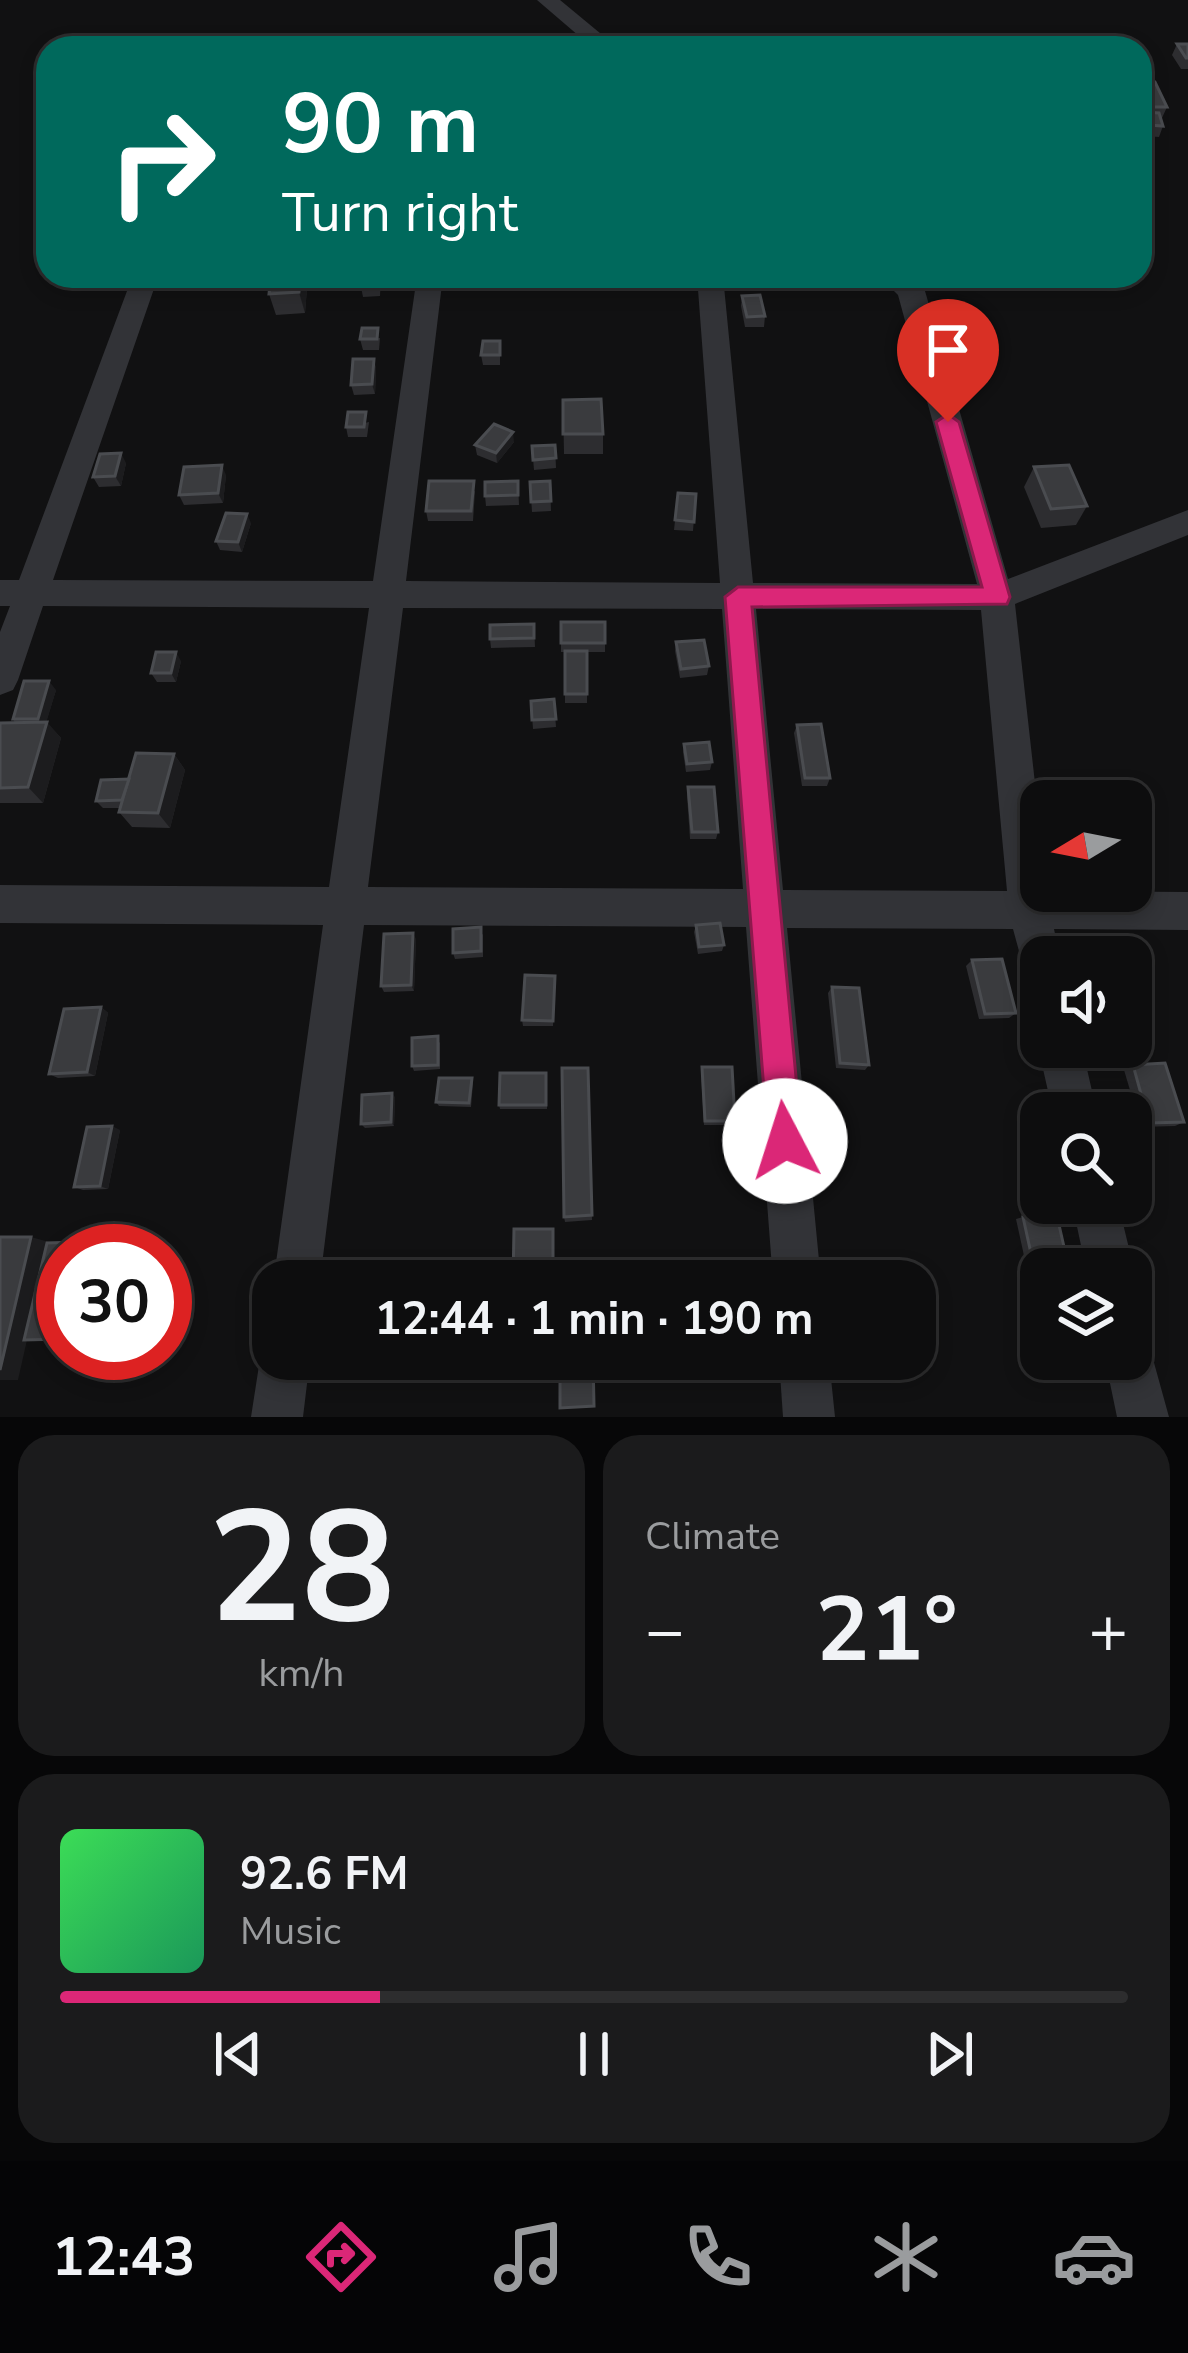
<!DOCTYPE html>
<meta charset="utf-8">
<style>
body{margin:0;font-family:"Nunito Sans",sans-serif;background:#1b1b1c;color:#f1f3f6;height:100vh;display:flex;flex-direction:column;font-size:45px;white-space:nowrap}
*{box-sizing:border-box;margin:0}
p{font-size:39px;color:#9a9c9e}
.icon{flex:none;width:66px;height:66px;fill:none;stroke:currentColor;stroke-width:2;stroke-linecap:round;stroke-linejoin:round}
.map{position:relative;height:1417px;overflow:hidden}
.drawer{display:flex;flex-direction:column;gap:18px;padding:18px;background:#070708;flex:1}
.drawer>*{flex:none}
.top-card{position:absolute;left:36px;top:36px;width:1116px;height:252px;border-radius:36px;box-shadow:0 6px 18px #0003,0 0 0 3px #2d2d2e;background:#00695c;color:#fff;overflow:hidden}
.needle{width:78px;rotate:260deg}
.fabs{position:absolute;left:1020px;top:780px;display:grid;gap:24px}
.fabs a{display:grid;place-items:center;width:132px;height:132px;border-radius:24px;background:#0d0d0e;box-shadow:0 6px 18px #0003,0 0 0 3px #2d2d2e;font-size:60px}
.speed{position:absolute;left:36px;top:1224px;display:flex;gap:24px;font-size:60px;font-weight:700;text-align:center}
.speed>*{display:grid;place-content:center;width:156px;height:156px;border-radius:50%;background:#0d0d0e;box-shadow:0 6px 18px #0003,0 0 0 3px #2d2d2e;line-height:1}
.speed .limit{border:18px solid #d22;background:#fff;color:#111}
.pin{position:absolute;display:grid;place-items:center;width:102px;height:102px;color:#fff;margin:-123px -51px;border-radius:50% 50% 50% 0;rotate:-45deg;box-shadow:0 0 12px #0007}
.pin .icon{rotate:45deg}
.me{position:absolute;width:132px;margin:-66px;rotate:355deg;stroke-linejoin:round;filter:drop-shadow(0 0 9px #0008)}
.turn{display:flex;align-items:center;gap:42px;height:252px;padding:0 48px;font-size:54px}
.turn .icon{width:156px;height:156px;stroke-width:2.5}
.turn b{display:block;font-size:84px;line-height:102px}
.big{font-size:90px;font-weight:700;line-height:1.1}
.drawer .widget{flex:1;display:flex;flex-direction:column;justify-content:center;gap:18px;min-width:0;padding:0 42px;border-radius:36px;background:#1b1b1c}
.drawer .dial{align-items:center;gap:0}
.dial b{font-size:156px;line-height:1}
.song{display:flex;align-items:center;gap:36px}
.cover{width:144px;height:144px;border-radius:18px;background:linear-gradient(135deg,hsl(130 70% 55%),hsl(150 70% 35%))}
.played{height:12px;border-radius:6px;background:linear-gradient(90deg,#db2777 30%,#2d2d2e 30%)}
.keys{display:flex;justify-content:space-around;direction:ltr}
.heat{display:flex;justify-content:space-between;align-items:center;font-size:66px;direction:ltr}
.drawer .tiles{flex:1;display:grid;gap:18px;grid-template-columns:1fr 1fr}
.widget:last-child{grid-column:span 2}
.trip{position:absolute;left:252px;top:1260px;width:684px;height:120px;border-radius:36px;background:#0d0d0e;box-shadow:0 6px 18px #0003,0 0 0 3px #2d2d2e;font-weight:700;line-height:120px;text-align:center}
.tabs{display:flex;height:192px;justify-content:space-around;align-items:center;background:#050506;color:#9a9c9e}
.tabs .icon{width:84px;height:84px}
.tabs .on{color:#db2777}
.tabs b{font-size:54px;color:#f1f3f6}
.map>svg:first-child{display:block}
</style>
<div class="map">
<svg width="1188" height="1417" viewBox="0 0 1188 1417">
<rect width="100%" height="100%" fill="#111112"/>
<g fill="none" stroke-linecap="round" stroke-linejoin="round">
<g fill="#323337" fill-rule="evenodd">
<path d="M537,0H560L618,48H593Z"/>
<path d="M137,276L153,277L156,283L53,580L373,581L417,276H443L406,581L720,583L697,276H723L753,583L977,584L898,295L879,276H909L925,291L1008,579L1188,510V535L1015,604L1041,837V891L1188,892V930L1054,929L1060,957H1041V983L1026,977L1013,929L787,928L821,1281H773L746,927L364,925L320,1281L273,1284L323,925L0,923V885L329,887L369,608L43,606L18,680L13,690L0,695V632L10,606H0V580H19L130,283ZM403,608L722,609L743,889L368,887ZM756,609L981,610L1007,891L783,890Z"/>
<path d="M1041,1041V1047H1082L1097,1113H1053L1038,1047Z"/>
<path d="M1072,1203H1118L1134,1269L1131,1276V1269H1086Z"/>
<path d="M1131,1335L1148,1341L1169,1417H1117L1105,1359H1131Z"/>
<path d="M273,1339V1359H310L303,1417H251L260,1359Z"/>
<path d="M779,1359H829L835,1417H783Z"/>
</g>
</g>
<g fill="#2d2d30">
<path d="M1177,44H1188V69H1181L1172,55Z"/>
<path d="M1140,82L1167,107L1162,118H1160L1163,126L1159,137L1143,136L1140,127L1143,113L1140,108Z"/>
<path d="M271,276H308L305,313L276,315L269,294Z"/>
<path d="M381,276L380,296L363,297L361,287Z"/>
<path d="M742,296L765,316L764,327H745L741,306Z"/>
<path d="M380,338L379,350H363L360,339Z"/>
<path d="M500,341V365H483L481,355Z"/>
<path d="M374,359L376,369L375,394L354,395L351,385Z"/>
<path d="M563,400L603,434V454H564Z"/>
<path d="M369,422L367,437H348L346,427Z"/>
<path d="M514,442L497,463L477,455L475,445Z"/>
<path d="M555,445L556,468L534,470L532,446Z"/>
<path d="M126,463L121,486L99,487L93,477Z"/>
<path d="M1034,467L1087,506L1076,525L1041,528L1024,487Z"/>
<path d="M226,475L223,503L184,505L179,495Z"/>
<path d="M518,481L519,505L486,506L485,496Z"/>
<path d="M550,481L551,511L532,512L530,482Z"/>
<path d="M475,491L473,521H428L426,511Z"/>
<path d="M678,493L696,494L693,531L674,530Z"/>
<path d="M251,523L242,552L220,550L216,541Z"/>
<path d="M561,622H605V652H587V703H565V652H561Z"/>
<path d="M534,624L535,647L491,648L490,639Z"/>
<path d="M676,643L709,666L707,675L680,678L675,651Z"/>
<path d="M181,661L176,682H157L151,673Z"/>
<path d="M56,690L46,722L61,738L43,803H0V723H15L13,719Z"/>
<path d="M554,699L556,727L533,729L531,701Z"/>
<path d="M797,725L830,778L827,786H802L794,733Z"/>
<path d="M684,744L712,762L710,770L686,772L683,752Z"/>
<path d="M174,754L185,770L170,828L132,827L119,812L120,808H103L96,801L129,779Z"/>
<path d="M688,787L718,832L716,839H690L687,795Z"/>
<path d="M696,925L724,945L722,951L698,954L694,932Z"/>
<path d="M483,934V957L455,959L453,953Z"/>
<path d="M416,939L414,991L384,992L381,986Z"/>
<path d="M972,960L1016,1013L1009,1018L979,1019L966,966Z"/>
<path d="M555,976L553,1026H523L522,1020Z"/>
<path d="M832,987L869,1065L865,1070L836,1068L828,993Z"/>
<path d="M101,1007L108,1013L95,1076L58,1078L49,1074Z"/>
<path d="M440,1042V1069L414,1071L412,1066Z"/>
<path d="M1133,1065L1184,1122L1175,1126L1141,1127L1124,1070Z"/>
<path d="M702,1067L735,1121L732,1125H704L701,1072Z"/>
<path d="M588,1068L592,1220L565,1222L564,1217Z"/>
<path d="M472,1078L473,1083L471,1107L439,1106L436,1102Z"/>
<path d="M547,1078V1109H500L499,1105Z"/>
<path d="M395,1097L394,1126L365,1128L361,1124Z"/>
<path d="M120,1130L108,1189L83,1190L74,1187Z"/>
<path d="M1023,1217L1041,1269V1306H1035L1016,1219Z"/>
</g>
<g fill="#1c1c1e">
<path d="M301,276H308L305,313L299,292Z"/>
<path d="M374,359L376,369L375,394L372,384Z"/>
<path d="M513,432L514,442L497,463L496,453Z"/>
<path d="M121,453L126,463L121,486L115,476Z"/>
<path d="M222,465L226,475L223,503L218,493Z"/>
<path d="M247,514L251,523L242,552L238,542Z"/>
<path d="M176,652L181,661L176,682L171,673Z"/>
<path d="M49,681L56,690L45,727L38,719Z"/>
<path d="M47,722L61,738L43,803L28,787Z"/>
<path d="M174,754L185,770L170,828L158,813Z"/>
<path d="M413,933L416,939L414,991L411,985Z"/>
<path d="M101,1007L108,1013L95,1076L87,1072Z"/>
<path d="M392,1093L395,1097L394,1126L391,1122Z"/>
<path d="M112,1126L120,1130L108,1189L100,1186Z"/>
<path d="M31,1237L49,1242L18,1380H0V1370Z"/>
<path d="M110,1241L126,1246L125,1251H108Z"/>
</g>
<g fill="#3a3b3e" stroke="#4a4c50" stroke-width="3">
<path d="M714,43L720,48H700Z"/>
<path d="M1177,44H1188V58H1186Z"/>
<path d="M1140,82H1155L1167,107H1149L1140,88Z"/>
<path d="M1143,112L1159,113L1163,126L1148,125Z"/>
<path d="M271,276H301L299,292L269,294Z"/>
<path d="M362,276H379L378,286L361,287Z"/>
<path d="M760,295L765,316L747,317L742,296Z"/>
<path d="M362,328H378L377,339H360Z"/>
<path d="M483,341H500V355H481Z"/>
<path d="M353,359H374L372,384L351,385Z"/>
<path d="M601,399L603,434H563V400Z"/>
<path d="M348,412H366L364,427H346Z"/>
<path d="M494,424L513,432L496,453L475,445Z"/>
<path d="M555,445L556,458L533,460L532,446Z"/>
<path d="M121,453L115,476L93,477L100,454Z"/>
<path d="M222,465L218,493L179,495L184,467Z"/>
<path d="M1069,465L1087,506L1051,509L1034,467Z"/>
<path d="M429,481H474L471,511H426Z"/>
<path d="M518,481V495L485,496V482Z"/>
<path d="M550,481L551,501L531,502L530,482Z"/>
<path d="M678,493L696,494L694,522L675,520Z"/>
<path d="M226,513L247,514L238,542L216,541Z"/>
<rect x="561" y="622" width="44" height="21"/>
<path d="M534,624V638L490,639V625Z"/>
<path d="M704,640L709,666L681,669L676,642Z"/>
<rect x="565" y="651" width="22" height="43"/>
<path d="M156,652H176L171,673H151Z"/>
<path d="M24,681H49L38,719H13Z"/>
<path d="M554,699L556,719L532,720L531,701Z"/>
<path d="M47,722L28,787L0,788V723Z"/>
<path d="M821,724L830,778H805L797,725Z"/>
<path d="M709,742L712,762L687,764L684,744Z"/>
<path d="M136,753L174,754L158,813L119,812Z"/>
<path d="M129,779L122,800L96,801L101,780Z"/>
<path d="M688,787H714L718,832H692Z"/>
<path d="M720,923L724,945L699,947L696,925Z"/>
<path d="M481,927V951L453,953V929Z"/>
<path d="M413,933L411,985L381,986L384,934Z"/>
<path d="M1002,959L1016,1013L985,1014L972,960Z"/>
<path d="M525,975L555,976L553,1021L522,1020Z"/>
<path d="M832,987L859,988L869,1065L840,1063Z"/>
<path d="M101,1007L87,1072L49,1074L64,1009Z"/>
<path d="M438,1036V1065L412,1066V1038Z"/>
<path d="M1165,1063L1184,1122L1149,1123L1133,1065Z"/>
<path d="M702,1067H732L735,1121H705Z"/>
<path d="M562,1068H588L592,1215L564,1217Z"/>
<path d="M500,1073H546V1105H499Z"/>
<path d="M439,1078H472L469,1103L436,1102Z"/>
<path d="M392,1093L391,1122L361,1124L362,1095Z"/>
<path d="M112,1126L100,1186L74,1187L87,1127Z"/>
<path d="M1057,1216L1069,1269H1041V1299L1023,1217Z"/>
<path d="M514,1229H553V1281H513Z"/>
<path d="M0,1237H31L0,1370Z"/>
<path d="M110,1241L108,1251H63V1339L24,1340L47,1243Z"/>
<path d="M560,1359H593L594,1406L560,1408Z"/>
</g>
<path fill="#db2777" stroke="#8e194d" stroke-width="3" d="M948,414L959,422L1010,597L1007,604L752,607L802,1141L797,1153L785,1158L773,1153L768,1141L725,597L738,587H982L936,422Z"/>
</svg>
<div class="fabs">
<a><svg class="needle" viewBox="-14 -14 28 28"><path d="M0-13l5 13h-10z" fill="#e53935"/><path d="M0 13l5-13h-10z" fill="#9a9c9e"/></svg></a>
<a><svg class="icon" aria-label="sound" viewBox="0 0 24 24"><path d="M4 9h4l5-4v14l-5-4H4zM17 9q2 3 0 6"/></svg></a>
<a><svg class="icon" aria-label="search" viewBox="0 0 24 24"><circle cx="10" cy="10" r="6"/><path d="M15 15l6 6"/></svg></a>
<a><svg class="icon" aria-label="layers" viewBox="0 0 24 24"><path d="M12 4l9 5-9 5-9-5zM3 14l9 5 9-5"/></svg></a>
</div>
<div class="speed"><div class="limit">30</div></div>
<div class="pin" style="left:948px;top:422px;background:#d93025"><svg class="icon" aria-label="arrive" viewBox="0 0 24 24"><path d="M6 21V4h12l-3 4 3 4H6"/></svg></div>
<svg class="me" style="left:785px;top:1141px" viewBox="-20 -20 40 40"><circle r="19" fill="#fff"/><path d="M0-13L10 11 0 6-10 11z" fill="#db2777"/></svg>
<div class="trip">12:44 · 1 min · 190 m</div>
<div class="top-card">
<div class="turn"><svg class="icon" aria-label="right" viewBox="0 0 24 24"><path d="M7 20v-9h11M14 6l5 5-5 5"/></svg><div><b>90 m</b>Turn right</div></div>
</div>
</div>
<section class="drawer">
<div class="tiles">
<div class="widget dial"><b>28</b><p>km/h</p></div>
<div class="widget"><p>Climate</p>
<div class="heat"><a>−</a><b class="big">21°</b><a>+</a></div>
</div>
<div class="widget">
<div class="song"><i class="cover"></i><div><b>92.6 FM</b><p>Music</p></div></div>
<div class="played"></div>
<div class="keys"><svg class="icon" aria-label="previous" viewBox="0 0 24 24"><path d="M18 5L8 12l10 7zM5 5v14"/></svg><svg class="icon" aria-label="pause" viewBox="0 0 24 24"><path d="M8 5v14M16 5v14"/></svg><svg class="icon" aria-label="next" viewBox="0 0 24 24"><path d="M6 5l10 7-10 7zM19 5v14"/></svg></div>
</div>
</div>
</section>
<nav class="tabs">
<b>12:43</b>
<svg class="icon on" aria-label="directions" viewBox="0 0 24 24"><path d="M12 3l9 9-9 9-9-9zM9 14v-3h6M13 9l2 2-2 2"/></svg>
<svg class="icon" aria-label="music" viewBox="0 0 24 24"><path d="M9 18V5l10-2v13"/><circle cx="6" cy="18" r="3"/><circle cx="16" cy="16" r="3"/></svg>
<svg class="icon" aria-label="phone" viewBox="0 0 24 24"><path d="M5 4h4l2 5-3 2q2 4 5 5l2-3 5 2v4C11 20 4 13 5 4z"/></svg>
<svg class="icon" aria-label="climate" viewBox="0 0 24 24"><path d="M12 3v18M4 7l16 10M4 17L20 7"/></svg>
<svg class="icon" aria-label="car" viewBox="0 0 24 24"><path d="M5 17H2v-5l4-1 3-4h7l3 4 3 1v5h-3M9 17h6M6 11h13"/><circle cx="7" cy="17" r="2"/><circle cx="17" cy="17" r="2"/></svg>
</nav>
